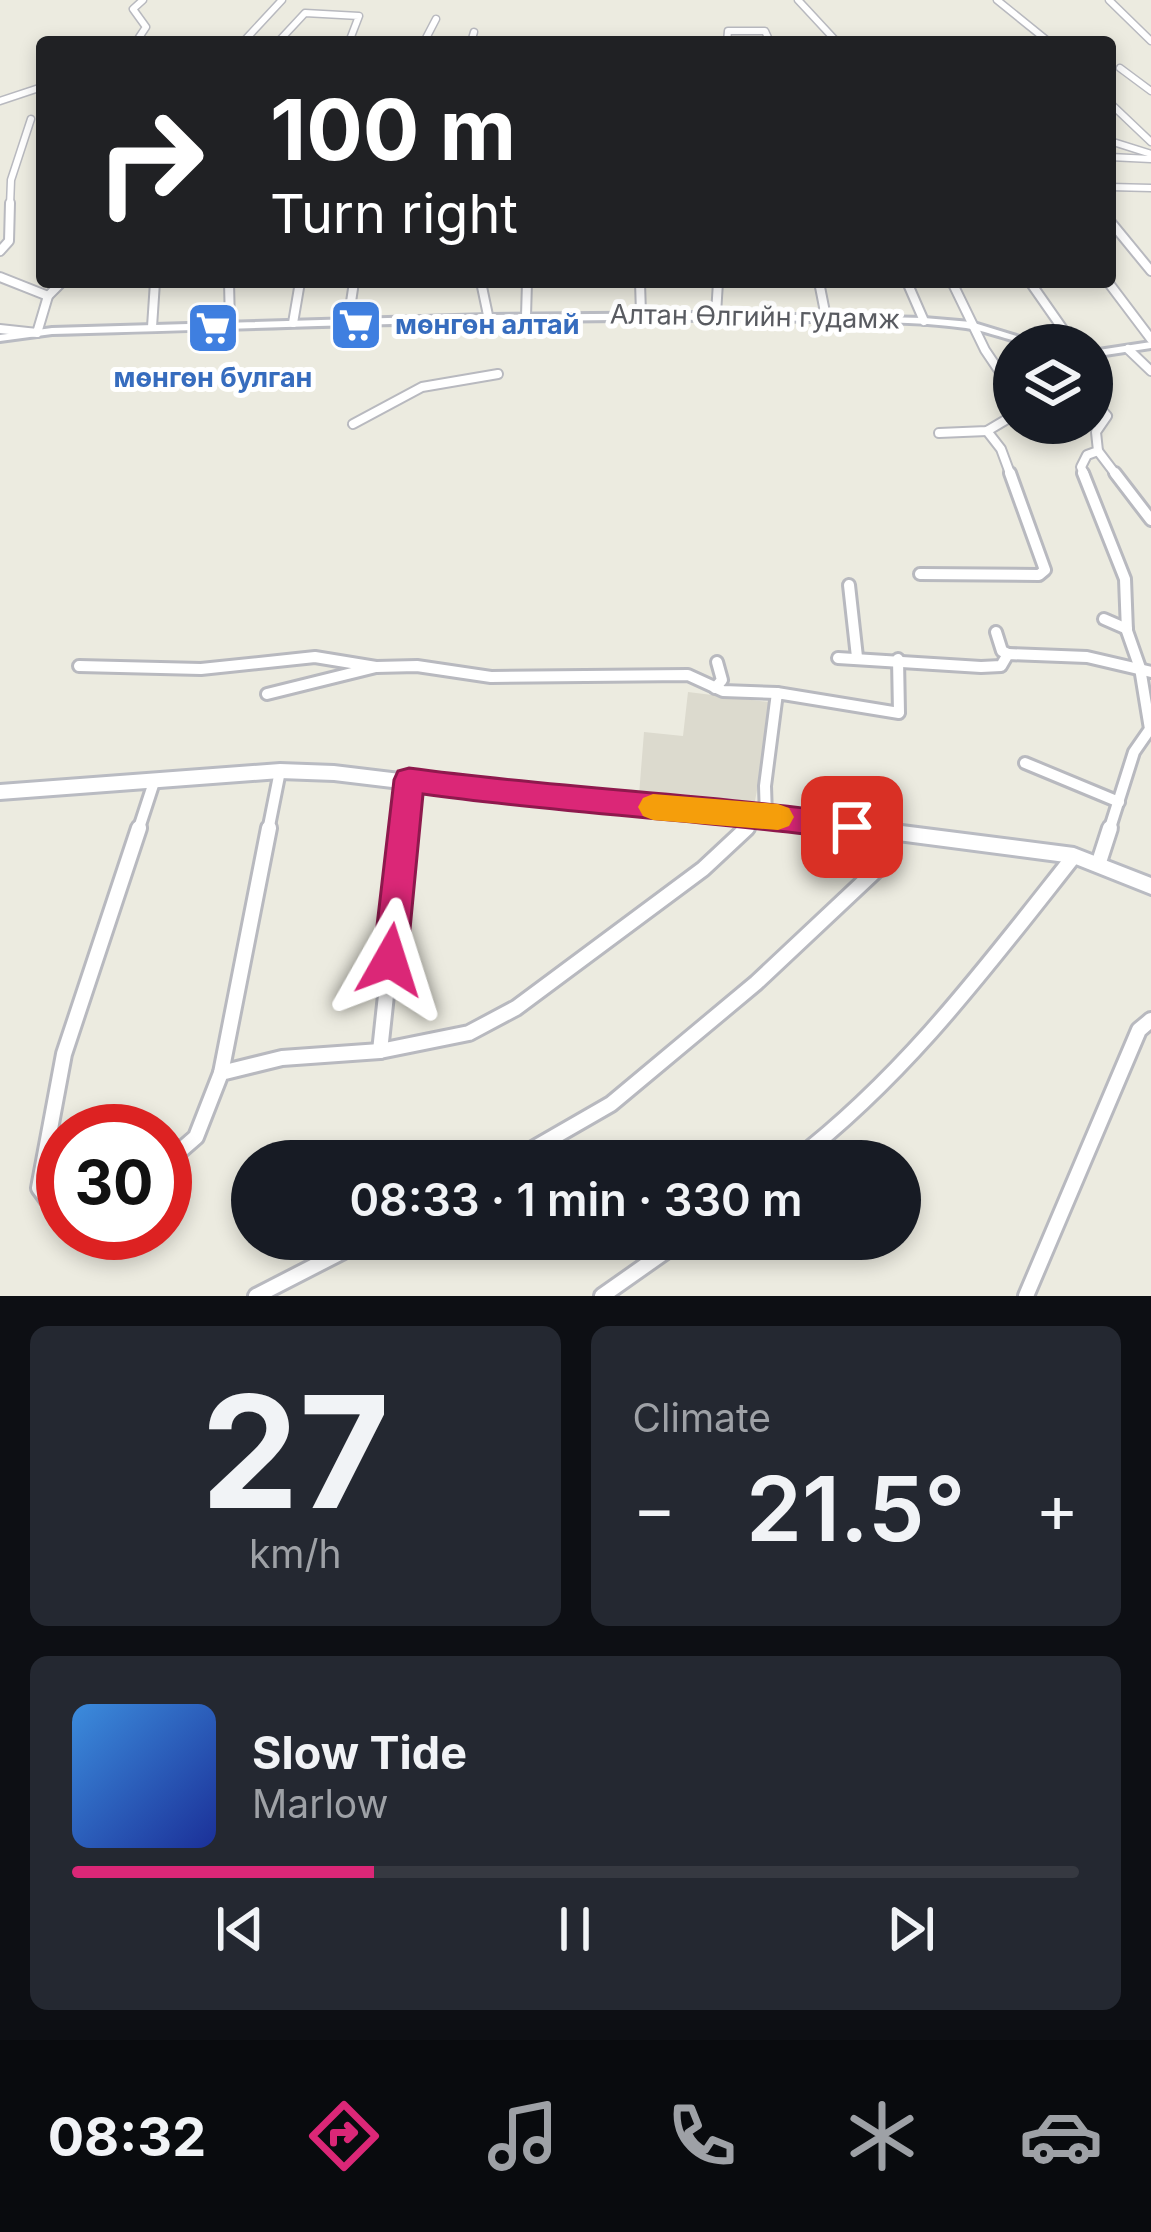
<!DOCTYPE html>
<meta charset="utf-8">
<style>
body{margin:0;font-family:Inter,sans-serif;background:#242831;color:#f1f3f6;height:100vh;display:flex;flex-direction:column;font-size:45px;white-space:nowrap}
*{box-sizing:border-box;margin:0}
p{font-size:39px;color:#9ea1a6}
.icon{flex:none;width:66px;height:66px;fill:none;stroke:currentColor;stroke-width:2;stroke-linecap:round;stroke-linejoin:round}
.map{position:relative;height:1296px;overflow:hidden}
.panel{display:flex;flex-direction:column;gap:30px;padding:30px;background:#0d0f14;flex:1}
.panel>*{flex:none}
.banner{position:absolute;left:36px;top:36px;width:1080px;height:252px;border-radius:12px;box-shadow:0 6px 18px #0003;background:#202124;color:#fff;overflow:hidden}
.tools{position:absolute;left:993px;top:324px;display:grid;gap:24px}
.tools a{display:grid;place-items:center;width:120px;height:120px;border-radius:50%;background:#171b24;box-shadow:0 6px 18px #0003;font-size:60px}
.speed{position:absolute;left:36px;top:1104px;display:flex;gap:24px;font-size:60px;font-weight:700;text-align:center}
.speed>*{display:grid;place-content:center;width:156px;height:156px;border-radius:50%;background:#171b24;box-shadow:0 6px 18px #0003;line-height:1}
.speed .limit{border:18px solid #d22;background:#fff;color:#111}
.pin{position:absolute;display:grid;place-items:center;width:102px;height:102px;color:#fff;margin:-51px;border-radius:24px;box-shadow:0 6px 18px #0006}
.me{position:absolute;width:132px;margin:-66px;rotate:6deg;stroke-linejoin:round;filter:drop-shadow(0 0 9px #0008)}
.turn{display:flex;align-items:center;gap:42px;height:252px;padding:0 36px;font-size:54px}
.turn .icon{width:156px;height:156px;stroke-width:2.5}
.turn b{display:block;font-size:84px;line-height:102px}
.big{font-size:90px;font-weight:600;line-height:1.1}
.panel .widget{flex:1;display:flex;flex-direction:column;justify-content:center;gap:18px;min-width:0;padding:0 42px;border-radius:18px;background:#242831}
.panel .dial{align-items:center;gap:0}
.dial b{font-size:156px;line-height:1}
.song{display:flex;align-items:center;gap:36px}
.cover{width:144px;height:144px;border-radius:18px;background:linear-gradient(135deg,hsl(210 70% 55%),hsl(230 70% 35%))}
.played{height:12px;border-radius:6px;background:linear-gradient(90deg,#db2777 30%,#363941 30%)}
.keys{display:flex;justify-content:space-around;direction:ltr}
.heat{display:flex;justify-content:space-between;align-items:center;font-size:66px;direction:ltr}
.panel .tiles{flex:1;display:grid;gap:30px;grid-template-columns:1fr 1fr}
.widget:last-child{grid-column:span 2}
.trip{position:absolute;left:231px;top:1140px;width:690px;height:120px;border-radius:60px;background:#171b24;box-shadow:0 6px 18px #0003;font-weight:600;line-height:120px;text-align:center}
.dock{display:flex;height:192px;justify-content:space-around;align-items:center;background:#090b0e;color:#9ea1a6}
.dock .icon{width:84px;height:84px}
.dock .on{color:#db2777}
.dock b{font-size:54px;color:#f1f3f6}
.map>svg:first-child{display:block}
</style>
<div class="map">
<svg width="1151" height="1296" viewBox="0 0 1151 1296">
<rect width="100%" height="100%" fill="#ecebe0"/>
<path fill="#dcdace" d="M688,692L769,702L773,707L754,806L639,795L644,732L683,736Z"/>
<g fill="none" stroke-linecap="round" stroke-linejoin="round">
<g stroke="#b8b9bf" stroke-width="9">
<g id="minor-far3">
<path d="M798,0L837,42"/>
<path d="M997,0L1049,42"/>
<path d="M1109,0L1151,41"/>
<path d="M136,42L146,27L133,9L143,0"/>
<path d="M243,42L282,0"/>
<path d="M278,42L305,13L359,16L349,42"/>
<path d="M424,42L436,19"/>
<path d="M471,42L474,32"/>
<path d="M727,42L728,31H765L770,42"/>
<path d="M1120,68L1151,91"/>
<path d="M0,101L42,87"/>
<path d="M1110,103L1151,142"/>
<path d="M1110,141L1151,154"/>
<path d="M1110,157L1151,159"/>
<path d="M1110,187L1151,188"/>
<path d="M10,206L11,180L31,119"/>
</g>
</g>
<g stroke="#b8b9bf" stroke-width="12">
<g id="minor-far2">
<path d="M1110,221L1151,271"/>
<path d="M0,251L9,241L10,203"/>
<path d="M0,277L48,296L37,333L0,329"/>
<path d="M229,282L230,324"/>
<path d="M481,282L489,320"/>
<path d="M640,282L641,314"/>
<path d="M819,282L826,317"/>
<path d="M907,282L924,321"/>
<path d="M952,282L985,350L1014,393"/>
<path d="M1030,282L1074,345"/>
<path d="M1108,282L1151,339"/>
<path d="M48,296L62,282"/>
<path d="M716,314L718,282"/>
<path d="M526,316L527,282"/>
<path d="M348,322L354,282"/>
<path d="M293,323L300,282"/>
<path d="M152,327L155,282"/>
<path d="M1128,349L1151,371"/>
<path d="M353,424L422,387L498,374"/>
<path d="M987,431L1001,449L1011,476"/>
<path d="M939,433L987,431L1014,415"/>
<path d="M1098,451L1117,476"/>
<path d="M1085,476L1081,467L1087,455L1098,451L1096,432L1107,416L1092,399"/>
</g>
</g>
<g stroke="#b8b9bf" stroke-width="16">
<g id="minor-far1">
<path d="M1083,473L1125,579L1127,631L1140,668L1150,729L1134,752L1109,831"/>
<path d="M1115,473L1151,520"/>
<path d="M920,574L1039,575L1045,570L1010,473"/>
<path d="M849,585L857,657"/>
<path d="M1104,619L1127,629"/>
<path d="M996,632L1002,651L1008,654"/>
<path d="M838,658L981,667L1001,666L1008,654L1087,657L1151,672"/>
<path d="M79,666L201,669L315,657L376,667"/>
<path d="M715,688L722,680L717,662"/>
<path d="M267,694L376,667L417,666L491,677L688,675L723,691L777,693"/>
<path d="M1025,763L1119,802"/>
<path d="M766,816L765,786L777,693L899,713L898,659"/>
<path d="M138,831L154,782"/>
<path d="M268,831L280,771"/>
<path d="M404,831L409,780"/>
<path d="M744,831L761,815"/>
</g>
</g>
<g stroke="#b8b9bf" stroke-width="20">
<g id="minor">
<path d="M1099,862L1110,828"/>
<path d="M380,1051L404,828"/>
<path d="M221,1073L269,828"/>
<path d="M512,1161L611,1104L756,983L887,860L895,832"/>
<path d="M794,1161C906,1075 987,966 1074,856"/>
<path d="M165,1164L196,1137L221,1073L282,1058L380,1051L469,1033L516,1008L703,869L747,828"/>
<path d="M63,1195L47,1199L39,1188L64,1054L139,828"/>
<path d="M256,1296L367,1239"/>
<path d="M602,1296L683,1239"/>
<path d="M1026,1296L1139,1030L1151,1020"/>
</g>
</g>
<g stroke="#b9bbc2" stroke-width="6">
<g id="secondary">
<path d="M706,313L924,318L971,322L1046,345C1017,345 993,332 966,328C915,321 862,322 811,321C558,316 305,327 52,334L0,341V335L52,328L488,315Z"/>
<path d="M1151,342V348L1092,357V351Z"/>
<path d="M280,764L334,766L557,793L761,808L1074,848L1151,878V894L1073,863L761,822L557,807L334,780L280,778L0,799V785Z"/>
</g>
</g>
<use href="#minor-far3" stroke="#fff" stroke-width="6"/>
<use href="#minor-far2" stroke="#fff" stroke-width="8"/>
<use href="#minor-far1" stroke="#fff" stroke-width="10"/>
<use href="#minor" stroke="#fff" stroke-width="14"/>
<use href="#secondary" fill="#fff" fill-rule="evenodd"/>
</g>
<path fill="#db2777" stroke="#8e194d" stroke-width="3" d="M409,768C556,788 705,794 852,814L863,818L868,827L863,836L852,840C709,820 566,814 423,794L407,960L402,971L390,976L378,971L373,960L394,780L398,771Z"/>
<path fill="#f59e0b" d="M653,794L778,804L789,808L794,817L789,826L778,830L653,820L643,816L638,807L643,798Z"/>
<defs>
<g id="supermarket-square" transform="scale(2.7)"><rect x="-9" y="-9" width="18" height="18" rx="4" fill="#3f7fe0" stroke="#fff"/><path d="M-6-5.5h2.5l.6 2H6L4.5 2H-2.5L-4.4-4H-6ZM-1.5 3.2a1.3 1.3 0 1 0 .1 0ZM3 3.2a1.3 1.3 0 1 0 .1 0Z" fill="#fff"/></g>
</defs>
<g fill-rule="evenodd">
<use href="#supermarket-square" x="356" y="325"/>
<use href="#supermarket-square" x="213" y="328"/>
</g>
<g text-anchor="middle" stroke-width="10" stroke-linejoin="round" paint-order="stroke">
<g font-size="27" fill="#595b61" stroke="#fff">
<text transform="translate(755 317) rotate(1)" y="9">Алтан Өлгийн гудамж</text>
</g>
<g font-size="27" font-weight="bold" fill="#366cbe" stroke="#fff" text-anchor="start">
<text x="395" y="334">мөнгөн алтай</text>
<text x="213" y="387" text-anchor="middle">мөнгөн булган</text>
</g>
</g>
</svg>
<div class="tools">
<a><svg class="icon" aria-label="layers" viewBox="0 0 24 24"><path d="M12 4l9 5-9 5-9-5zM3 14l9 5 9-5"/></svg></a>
</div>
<div class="speed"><div class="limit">30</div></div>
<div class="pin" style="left:852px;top:827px;background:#d93025"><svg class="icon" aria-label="arrive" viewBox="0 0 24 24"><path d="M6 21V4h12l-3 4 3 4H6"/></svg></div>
<svg class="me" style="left:390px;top:960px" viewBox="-20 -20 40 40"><path d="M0-17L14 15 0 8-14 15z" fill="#db2777" stroke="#fff" stroke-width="4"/></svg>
<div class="trip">08:33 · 1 min · 330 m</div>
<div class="banner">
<div class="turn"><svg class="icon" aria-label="right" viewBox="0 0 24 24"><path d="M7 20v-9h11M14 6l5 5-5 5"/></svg><div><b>100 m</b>Turn right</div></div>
</div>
</div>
<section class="panel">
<div class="tiles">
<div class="widget dial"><b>27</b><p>km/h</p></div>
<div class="widget"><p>Climate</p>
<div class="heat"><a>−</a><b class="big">21.5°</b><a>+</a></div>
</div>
<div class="widget">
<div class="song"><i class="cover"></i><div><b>Slow Tide</b><p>Marlow</p></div></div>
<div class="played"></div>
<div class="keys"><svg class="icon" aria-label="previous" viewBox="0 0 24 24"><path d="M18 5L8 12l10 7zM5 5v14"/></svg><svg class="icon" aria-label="pause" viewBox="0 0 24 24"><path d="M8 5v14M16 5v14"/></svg><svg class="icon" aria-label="next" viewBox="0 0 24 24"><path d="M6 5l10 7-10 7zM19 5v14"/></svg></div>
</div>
</div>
</section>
<nav class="dock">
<b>08:32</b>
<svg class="icon on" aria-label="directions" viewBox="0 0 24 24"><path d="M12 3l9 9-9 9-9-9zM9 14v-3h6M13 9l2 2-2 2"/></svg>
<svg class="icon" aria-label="music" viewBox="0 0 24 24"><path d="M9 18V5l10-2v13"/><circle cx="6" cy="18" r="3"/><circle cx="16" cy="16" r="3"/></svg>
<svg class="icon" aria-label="phone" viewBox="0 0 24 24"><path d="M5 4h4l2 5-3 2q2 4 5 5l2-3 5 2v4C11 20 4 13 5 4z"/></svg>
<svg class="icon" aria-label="climate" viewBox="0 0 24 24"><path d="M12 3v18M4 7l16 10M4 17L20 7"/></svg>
<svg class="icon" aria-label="car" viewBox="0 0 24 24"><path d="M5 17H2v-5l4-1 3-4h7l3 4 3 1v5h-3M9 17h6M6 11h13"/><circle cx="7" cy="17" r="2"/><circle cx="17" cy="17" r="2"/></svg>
</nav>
